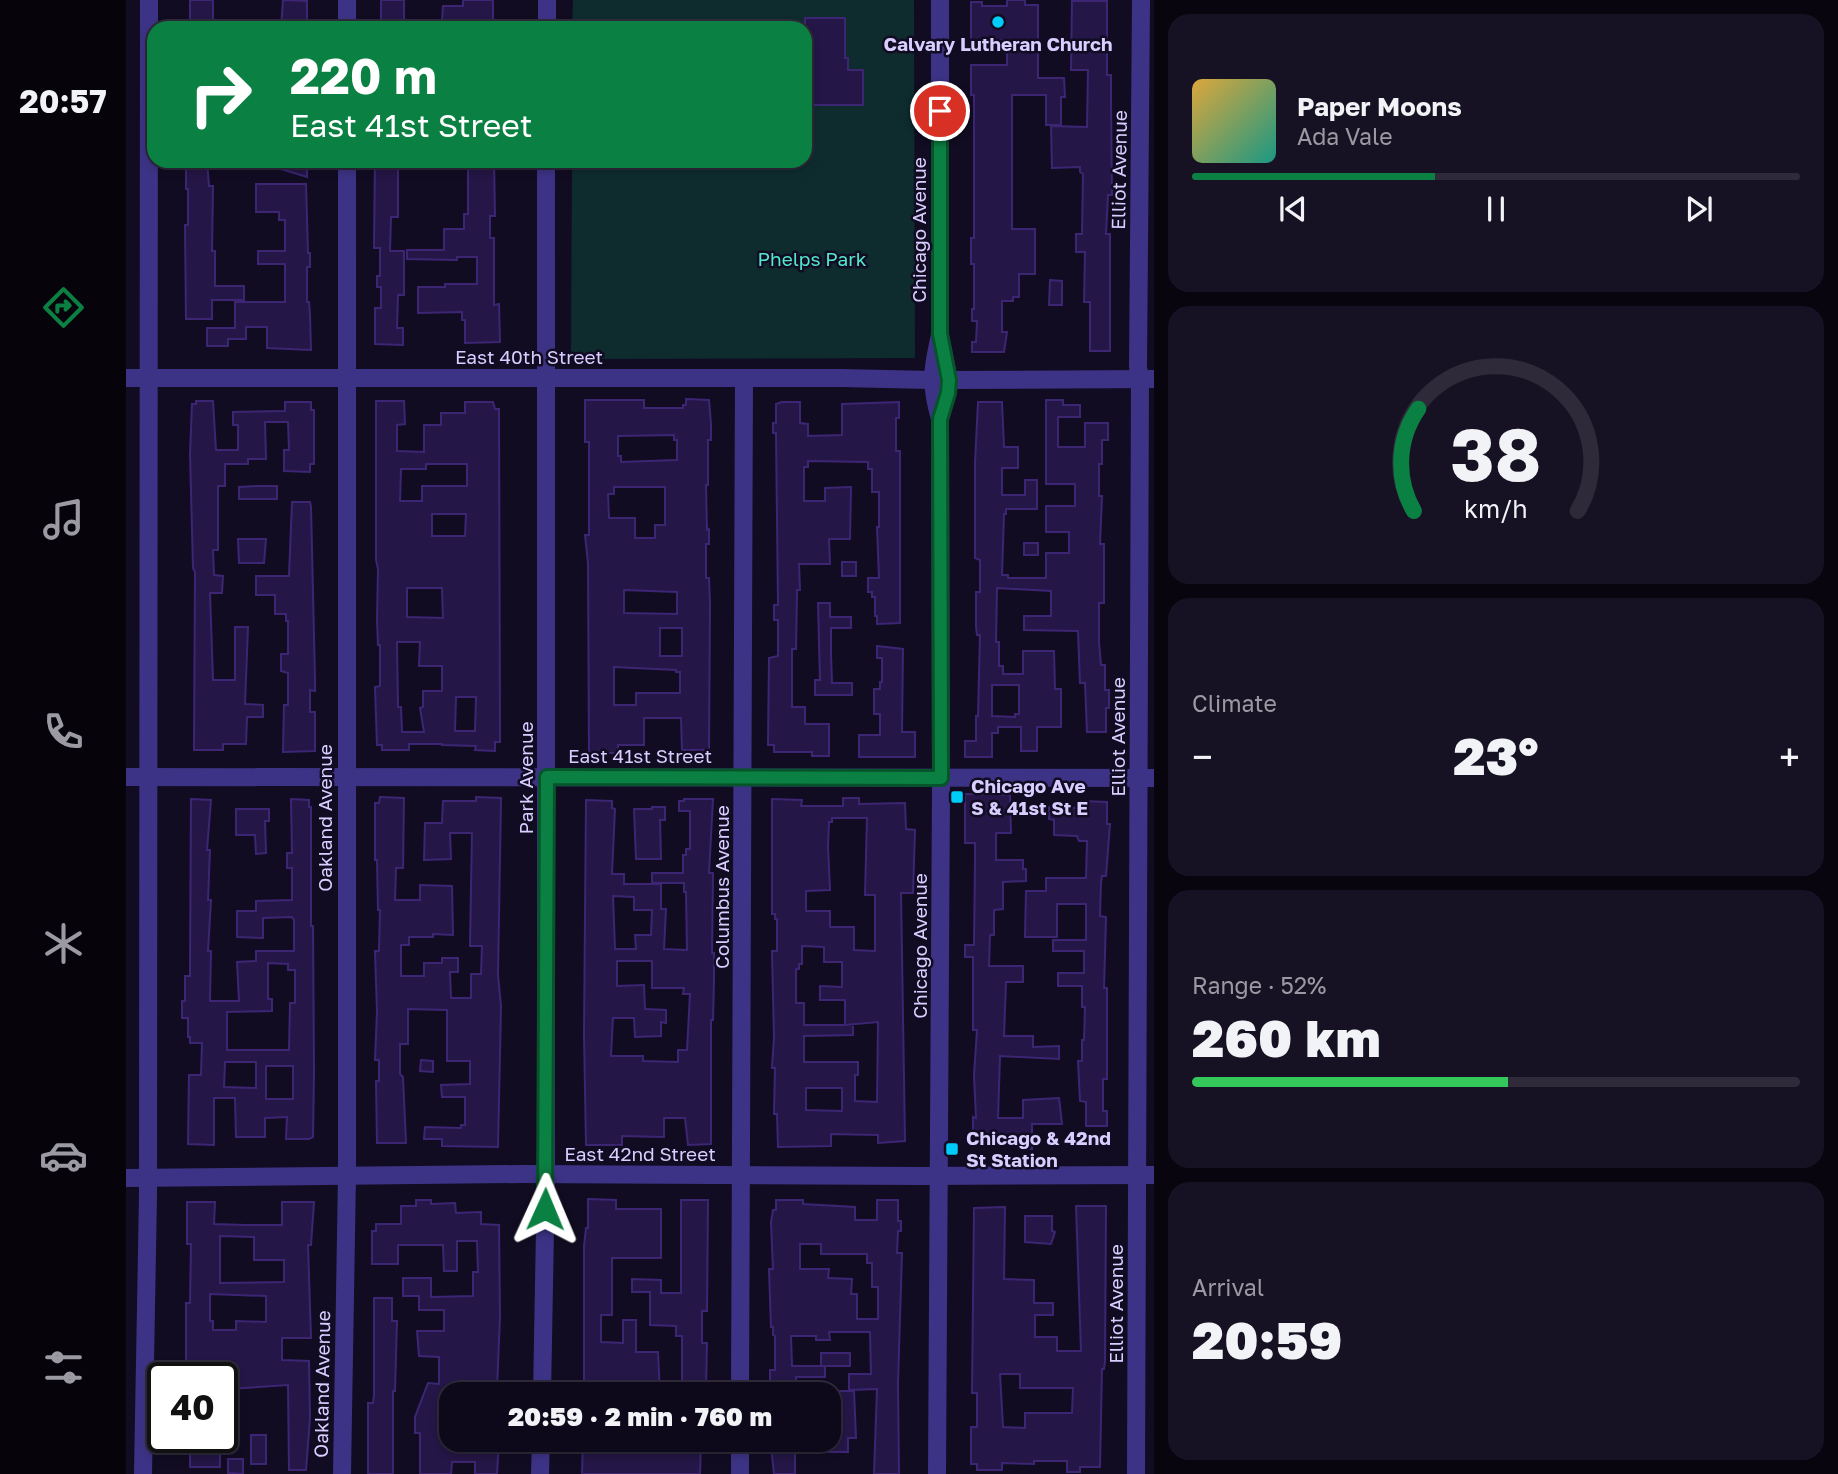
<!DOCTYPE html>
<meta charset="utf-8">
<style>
body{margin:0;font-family:"Golos Text",sans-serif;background:#171223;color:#f1f3f6;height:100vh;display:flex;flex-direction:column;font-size:26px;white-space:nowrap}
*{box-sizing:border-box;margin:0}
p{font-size:23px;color:#9b9aa2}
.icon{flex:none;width:38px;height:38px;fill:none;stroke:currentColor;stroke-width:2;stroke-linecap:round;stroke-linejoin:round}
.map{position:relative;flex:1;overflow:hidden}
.details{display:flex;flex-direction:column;gap:14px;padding:14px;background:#08050e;width:684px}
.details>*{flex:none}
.banner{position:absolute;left:21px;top:21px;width:665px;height:147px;border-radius:21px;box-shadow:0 4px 10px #0003,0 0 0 2px #2e2a39;background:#0b8043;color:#fff;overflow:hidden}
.speed{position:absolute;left:21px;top:1362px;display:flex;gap:14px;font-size:35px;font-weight:700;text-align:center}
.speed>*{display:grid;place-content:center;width:91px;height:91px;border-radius:50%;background:#0e091a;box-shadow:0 4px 10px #0003,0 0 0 2px #2e2a39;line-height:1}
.speed .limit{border:4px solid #111;border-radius:10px;background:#fff;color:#111}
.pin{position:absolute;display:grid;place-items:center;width:60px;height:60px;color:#fff;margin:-30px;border:4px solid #fff;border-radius:50%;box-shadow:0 2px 7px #0007}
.me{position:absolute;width:77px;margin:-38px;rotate:1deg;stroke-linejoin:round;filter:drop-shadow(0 0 5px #0008)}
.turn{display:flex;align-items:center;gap:24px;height:147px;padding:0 28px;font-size:32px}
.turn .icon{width:91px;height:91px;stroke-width:2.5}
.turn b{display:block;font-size:49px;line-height:60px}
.big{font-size:52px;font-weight:800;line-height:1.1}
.details .tile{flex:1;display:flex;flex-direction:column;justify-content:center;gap:10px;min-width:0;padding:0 24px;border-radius:21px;background:#171223}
.details .dial{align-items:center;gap:0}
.dial svg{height:182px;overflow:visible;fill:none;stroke:#2e2a39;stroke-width:7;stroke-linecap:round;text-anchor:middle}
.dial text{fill:#f1f3f6;stroke:none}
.song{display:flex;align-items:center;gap:21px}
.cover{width:84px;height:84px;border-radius:10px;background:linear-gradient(135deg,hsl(40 70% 55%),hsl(170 70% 35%))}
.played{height:7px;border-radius:4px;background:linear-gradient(90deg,#0b8043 40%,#2e2a39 40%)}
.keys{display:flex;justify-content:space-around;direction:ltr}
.heat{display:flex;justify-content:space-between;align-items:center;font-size:38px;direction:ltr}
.charge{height:10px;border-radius:5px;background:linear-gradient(90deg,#34c759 52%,#2e2a39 0)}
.trip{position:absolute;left:313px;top:1382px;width:402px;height:70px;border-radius:21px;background:#0e091a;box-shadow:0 4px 10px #0003,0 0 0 2px #2e2a39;font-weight:800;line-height:70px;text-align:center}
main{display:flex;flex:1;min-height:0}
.dock{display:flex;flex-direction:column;width:126px;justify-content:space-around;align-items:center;background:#06040a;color:#9b9aa2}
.dock .icon{width:49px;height:49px}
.dock .current{color:#0b8043}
.dock b{font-size:32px;color:#f1f3f6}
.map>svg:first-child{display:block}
</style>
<main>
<nav class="dock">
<b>20:57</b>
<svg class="icon current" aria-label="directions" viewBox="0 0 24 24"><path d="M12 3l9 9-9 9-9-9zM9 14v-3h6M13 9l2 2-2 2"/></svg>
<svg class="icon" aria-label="music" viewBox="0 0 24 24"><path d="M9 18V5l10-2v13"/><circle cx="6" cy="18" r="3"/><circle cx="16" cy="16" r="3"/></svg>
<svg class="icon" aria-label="phone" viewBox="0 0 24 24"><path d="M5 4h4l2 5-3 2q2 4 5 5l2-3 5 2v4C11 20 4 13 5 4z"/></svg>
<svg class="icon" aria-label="climate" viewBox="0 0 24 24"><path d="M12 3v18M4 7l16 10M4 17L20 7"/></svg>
<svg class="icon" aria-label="car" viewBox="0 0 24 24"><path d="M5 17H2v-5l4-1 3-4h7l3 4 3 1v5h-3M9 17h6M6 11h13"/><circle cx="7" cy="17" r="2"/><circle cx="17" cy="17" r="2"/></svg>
<svg class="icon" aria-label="filters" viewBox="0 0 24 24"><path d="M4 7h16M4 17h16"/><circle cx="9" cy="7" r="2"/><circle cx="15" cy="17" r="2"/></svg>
</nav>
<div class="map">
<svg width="1028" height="1474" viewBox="0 0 1028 1474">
<rect width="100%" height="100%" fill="#120c23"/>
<path fill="#0e2c2e" d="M447,0H788L789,358L445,359L446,161H679V28H446Z"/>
<g fill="#241646" stroke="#3c2674" stroke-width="2" fill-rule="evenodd">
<rect x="64" y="0" width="23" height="28"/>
<path d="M157,0L181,1V28H155Z"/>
<rect x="255" y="0" width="23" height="28"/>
<path d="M337,0H367V28H332V20H316L317,6H337Z"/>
<path d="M881,0H899V5H912V78H938L939,97H935V125H920V95H886V229H909V274H893V297H887V301H876V332H881L878,352H846V342H850L851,321H846V309H848V264H845V238H848V95H845V65H881V40L845,42V2H856V6H881Z"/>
<path d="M946,1H981V75H985V102L986,195H982L980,234H984V351H964V302H958L959,252H950V234H956L957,174L954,172V167L926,168L925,126L961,127L962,70H945Z"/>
<path d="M679,18H719V58H722V70H737V105H685V100H679Z"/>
<path d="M60,161H81L83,186H87L86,251H89V286H118V300H86V319H60L59,225H62V189H60Z"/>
<path d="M138,161H181V177L138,164Z"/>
<path d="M249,161H272V217H265L264,251H278V295H272L271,328H277V345L249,344V308H255V287H251V276H254V248H248Z"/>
<path d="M342,161H368L369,216H364V238H368V305L373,304L374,342L339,343V320H336V312L292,313V287H319V284H351V257H331V260L281,259V250H318V229H338V214H342Z"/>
<path d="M130,184H180L182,253H184V267H181V302H183L184,315L185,350L141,348V327H120V339H102V346H81V328H109V302H159V264H132V251H159V220H153V212H130Z"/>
<path d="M924,280L936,281V305H923Z"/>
<path d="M560,399L583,400L585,424V440H582V485H580L581,530L583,529V544H580V578H583L584,604L583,750H556L555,718H518V745H492V753H467L463,752L462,563L459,535H463V442H459V400H518V408H557V405H560ZM548,435V440H551V460L495,462V456H492V436ZM488,487H539V525H529V538H509V518H483L482,494H488ZM498,590L551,592V614L498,613ZM534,628H556V656H534ZM488,667L550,670V672H554V693H510V705H488Z"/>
<path d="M920,400H937V405H954V417H932V447H959V423H982V440H976V464H973V496H976L974,544H978V603H973V642L975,665H979V690H983V708H980V732H961L959,683H954L952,631L898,630V616H925V591L871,588L870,642H873V666H877V674H897V651H928L929,689H935V727H911V751H895V727H872V733H866V757H839V741H850V716H852L854,635H851L850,627V592H854V560L849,558V463L852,402H876L878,447H892V468H876V495H899V480H911V509H880V514H878L876,575H882V578H920V553H943V532H920V506H949V484H920ZM866,685H893V714H889V717L866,716Z"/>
<path d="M70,401H87L90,450H112V425H107V412L159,411V402H185V410H188V464H184V472L158,471V450H163L162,422H139L140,459H122V464H99V486H92V550H87L88,575L97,576L96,593H84L87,680H109V627H122L119,704L137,705V717H121L120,744H97V750H68L69,572L67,568L64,454L66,404H70Z"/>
<path d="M250,401H278L279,424L271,425V451L298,452V425H315V413H339V402H367L369,409H373L374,742H369V751L349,750L350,746L316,745V744H283V750H256V745H251L249,687L254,686V645H252L251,620L252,569L250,560ZM300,464H341V486H296V501H274L275,469H300ZM306,514H340L339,536H306ZM281,588H316L317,618L281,617ZM271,642H294L293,666H316V691H297V707L294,708L298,732H276L275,707H272ZM330,697H350L349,731H329Z"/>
<path d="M656,402H674V423L682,424V436L716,435V404L773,402V418H770V451H774V623L751,624V616H749V597H746V592H742V578H753L751,527H753V492H746V469H742V462L682,461V467H678V501H699V488L725,487L724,539H703L704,564H673L674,590H671L670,649H666V707H679V724H703V756H686V752H648V745H642L643,658L652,656V620H648V605H652L650,433H647V423H650V404Z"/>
<path d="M131,486H151V499H113V487Z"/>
<path d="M166,502H184L185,507L189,679V691L184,690V712H189V751L157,752L158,705H162V673L155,671V654H162V621H160V614H149V595H130V576H163Z"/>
<path d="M112,539H140L138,563H113Z"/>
<rect x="898" y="543" width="14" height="12"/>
<rect x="716" y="562" width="14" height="14"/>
<path d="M692,603H704V617H725V628H705V655L706,683H726V695H689V680H694Z"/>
<path d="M751,646L777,649L776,732H789V757H733V735H754V714H748V689H754V682H756V658H751Z"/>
<path d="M839,794L884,795L885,833H870V860H897V869H900V881L877,882V909L868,910V935H864L863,966H897V982H880L878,1036H907V1047L933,1046V1059L874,1056L872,1118H897V1100L933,1098L936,1124H906V1149H895V1137H847V1117L850,1118L848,1075L851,1030H847V957H839V945H848L849,861V843H839Z"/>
<path d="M254,797L278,798L277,868H270L269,900H294V885L326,886L327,935L307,934V937H283V945H275V976H298V963H316V958H332V972H324L325,998H345V974H355L356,946H344L346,833H324L325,859L298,860L299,823H316L317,801H350V797L375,798L372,975L375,1006L372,1147L316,1146V1139H298L299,1127L335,1128V1125H339V1097H316L315,1085L344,1084V1061H321V1010L282,1009V1044H274V1074L277,1077L280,1143H251L250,1081H253V1060H249L251,1011L249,951H253L254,910H252L251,860H249V803H253Z"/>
<path d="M717,798H733V804L779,803L780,829L789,830L787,893H775L779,1141L752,1143V1135L705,1134V1146L652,1147L651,1114H648L649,1068H646L648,1037L646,951H651V919H649V914H646V799L676,800L675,806H717ZM706,818H741L739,895H749V951L728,950V927H704V911H680V891L704,890L702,846L703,822H706ZM676,946L698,947V962H716V987L694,986V1000H719V1025L752,1022L751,1102L729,1101V1075H732V1062H678V1036L727,1035V1025H678V1003H670V969H673V964H676ZM680,1088H716V1111L680,1110Z"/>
<path d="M65,799L85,800L81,850H84L82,900H85L82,951H85L84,1001H113L111,962L130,961V951H168V920L166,917L137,918V938L111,937V911H130V901L166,900V868H161V853H166L165,799L183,800V807H185V926H187L188,1073L187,1137L183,1139H160L161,1117L139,1118V1137H110L109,1098H88V1145L62,1144L63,1075H75L76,1043H64V1037H62V1018H56V1001H59V976H64ZM142,963L162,964V970H169V1003H164L163,1050H101V1012L146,1011V999H142ZM99,1062H130V1088L98,1087ZM140,1066H167V1099H140Z"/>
<path d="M558,799H587L583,873H587L586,953H588V979L587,1020H585V1144L562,1145L559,1118H538V1137L496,1136V1145H460L458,1034L460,800L486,801V808L489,809L486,874H498V884H535V909H540L538,949L561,950L560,892H558V883H526V873H557V855H560V849H564V811H553V801H558ZM487,896L508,897V910H526L525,935H509L510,949H489ZM491,961H526V988H558L557,994H564L561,1050H552V1062L517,1061V1056H485L487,1018H508L509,1037L535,1036V1022L540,1023V1010L519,1009L518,985L491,986Z"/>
<path d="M955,801L981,802V824H984L980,876H976L975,882L974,916L980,917L978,988H981V1079H977V1111H981V1126H960V1102L954,1101L952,1061H956V1040H958L959,1007H956V986H932V973H958V951H927V940H960V904H931V937H899L900,891H920V878H960L961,841H953L951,836L928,835V820L923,819V807L951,808V802Z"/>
<path d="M526,807H539V820H534L535,859H510L508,809H526Z"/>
<path d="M110,809H143V821H139L140,853L130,854L129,835H110Z"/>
<path d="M295,1060L307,1061V1072L294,1071Z"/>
<path d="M462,1199L490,1200V1209H535V1258H486V1315H475V1342L497,1343V1320H510V1352H532L534,1395H458V1246L460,1228H462Z"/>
<path d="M290,1200H305V1204L329,1203L330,1213L355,1212V1224L373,1225L374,1316L371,1390H368V1395H326V1442H373L371,1474H349V1462H326L325,1474H294V1433H289V1417L302,1383L313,1384V1357L293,1356L291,1331H318V1310H293V1296H277V1278H305V1297L347,1296V1272H352L351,1241H331V1271H318L317,1245H272V1264H246V1231H250V1224H275V1206H290Z"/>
<path d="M555,1200H582L581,1311H576V1343H581L580,1388L556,1387V1336H550V1326L524,1325V1292H506V1279L535,1280V1293H555Z"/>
<path d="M650,1200H677V1204L729,1207V1220H751V1200H772V1221H775V1231H772L771,1253H776L772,1383L773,1474H748L751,1389L723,1390V1374H745L744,1332H703L704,1340H690V1336H665L666,1366H699V1377H670V1387H644V1370H649V1336L647,1335V1327H645L643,1269H647L645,1222L647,1210H650ZM674,1244H695V1254H741V1263H746V1287H752V1319H731V1294H725L726,1279L702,1278L703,1269H674Z"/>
<path d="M61,1202H89L88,1224L119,1225H156V1202H188L185,1245H182L185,1338H156V1360L183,1361L184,1418L180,1470H163L162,1385L104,1389V1377H60V1303H64L65,1244H61ZM94,1236L128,1237V1260H158V1282L94,1283ZM84,1294L140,1296V1322L110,1321V1330H87V1321H84Z"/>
<path d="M950,1206H980L979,1362L978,1369H976L974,1467H954V1472H941V1461H908V1464L876,1463V1470H851V1464H845V1427H851V1393H846L848,1208L879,1207L878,1279L908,1280V1303H927V1315H909V1337H931V1351H955ZM874,1374H894V1388H947L946,1413H899V1428L877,1427Z"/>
<path d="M899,1216H926V1231L929,1232L925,1244L899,1242Z"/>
<path d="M248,1298H266V1321H271L269,1391H267V1474H242V1403H247L248,1395Z"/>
<rect x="695" y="1353" width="29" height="13"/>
<path d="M713,1391H728L730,1438H722V1452H691V1440L712,1439Z"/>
<rect x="125" y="1435" width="15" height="29"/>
<rect x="64" y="1437" width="30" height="30"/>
<path d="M457,1440H477V1447L509,1449H556V1440H575L574,1474H456Z"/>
<path d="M649,1444H669V1474H648L645,1447H649Z"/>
<path d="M102,1459H117V1474L102,1473Z"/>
</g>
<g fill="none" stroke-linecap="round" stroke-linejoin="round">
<g stroke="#3d3386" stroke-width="18">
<path d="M221,28V0"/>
<path d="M421,28V0"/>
<path d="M0,378H715L806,380"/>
<path d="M823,380L1028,379"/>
<path d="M814,419C825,383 823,374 814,338"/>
<path d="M0,777L1028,778"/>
<path d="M0,1178L395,1174L793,1176L1028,1175"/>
<path d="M416,1395L420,1174V161"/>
<path d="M614,1395L618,379"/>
<path d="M17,1474L22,1195L23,0"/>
<path d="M216,1474L221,1175V161"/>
<path d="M414,1474L415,1440"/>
<path d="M614,1474V1440"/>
<path d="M811,1474L815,790L814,419C804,384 806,370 814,335V0"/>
<path d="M1010,1474L1014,379L1012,367L1015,0"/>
</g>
</g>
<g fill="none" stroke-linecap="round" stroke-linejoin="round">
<g stroke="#07532c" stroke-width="18">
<path id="route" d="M419,1209L421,777L815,778L814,419L822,393L823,380L814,334V111"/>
</g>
<use href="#route" stroke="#0b8043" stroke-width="12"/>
</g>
<g fill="#00cbf9" stroke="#120c23" stroke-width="2.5">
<circle cx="872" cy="22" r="7"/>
<rect x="824" y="790" width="14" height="14" rx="3.5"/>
<rect x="819" y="1142" width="14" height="14" rx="3.5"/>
</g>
<g text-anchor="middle" stroke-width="5" stroke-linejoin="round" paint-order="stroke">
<g font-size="19" font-weight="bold" fill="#d8ceff" stroke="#120c23" text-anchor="start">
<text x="872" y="51" text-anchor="middle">Calvary Lutheran Church</text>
<text x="845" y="793">Chicago Ave<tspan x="845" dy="22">S &amp; 41st St E</tspan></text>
<text x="840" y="1145">Chicago &amp; 42nd<tspan x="840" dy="22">St Station</tspan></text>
</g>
<g font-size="19" fill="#d8ceff" stroke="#120c23">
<text transform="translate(993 170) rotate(-89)" y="7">Elliot Avenue</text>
<text transform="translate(793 230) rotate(-90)" y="7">Chicago Avenue</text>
<text x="403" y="364">East 40th Street</text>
<text transform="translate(992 737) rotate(-90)" y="7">Elliot Avenue</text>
<text x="514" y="763">East 41st Street</text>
<text transform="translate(400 778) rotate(-90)" y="7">Park Avenue</text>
<text transform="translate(199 818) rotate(-90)" y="7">Oakland Avenue</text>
<text transform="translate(596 887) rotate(-90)" y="7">Columbus Avenue</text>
<text transform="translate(794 946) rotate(-90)" y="7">Chicago Avenue</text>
<text x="514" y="1161">East 42nd Street</text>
<text transform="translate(990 1304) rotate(-90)" y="7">Elliot Avenue</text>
<text transform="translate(196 1384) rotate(-89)" y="7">Oakland Avenue</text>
</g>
<g font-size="19" fill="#50e9d0" stroke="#120c23">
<text x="686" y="266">Phelps Park</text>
</g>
</g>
</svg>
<div class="speed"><div class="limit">40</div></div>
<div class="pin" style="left:814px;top:111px;background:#d93025"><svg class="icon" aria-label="arrive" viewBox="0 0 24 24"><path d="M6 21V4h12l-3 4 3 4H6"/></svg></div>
<svg class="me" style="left:419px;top:1209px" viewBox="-20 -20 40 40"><path d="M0-17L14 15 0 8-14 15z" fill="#0b8043" stroke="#fff" stroke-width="4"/></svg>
<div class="trip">20:59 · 2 min · 760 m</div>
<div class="banner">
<div class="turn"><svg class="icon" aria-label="right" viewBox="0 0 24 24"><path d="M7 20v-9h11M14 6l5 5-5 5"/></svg><div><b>220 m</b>East 41st Street</div></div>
</div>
</div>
<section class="details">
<div class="tile">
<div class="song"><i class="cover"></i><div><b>Paper Moons</b><p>Ada Vale</p></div></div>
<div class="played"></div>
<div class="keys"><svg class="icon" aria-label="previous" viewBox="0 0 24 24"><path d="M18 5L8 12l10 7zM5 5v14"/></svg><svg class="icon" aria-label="pause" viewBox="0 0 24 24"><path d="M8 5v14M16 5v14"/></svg><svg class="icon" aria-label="next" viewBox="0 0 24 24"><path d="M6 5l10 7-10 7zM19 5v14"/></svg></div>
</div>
<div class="tile dial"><svg viewBox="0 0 100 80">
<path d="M14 69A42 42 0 1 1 86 69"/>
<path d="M14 69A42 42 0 0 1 16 24" stroke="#0b8043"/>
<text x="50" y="56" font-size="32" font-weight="700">38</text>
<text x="50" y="72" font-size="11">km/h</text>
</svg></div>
<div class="tile"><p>Climate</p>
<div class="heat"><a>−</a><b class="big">23°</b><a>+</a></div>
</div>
<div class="tile"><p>Range · 52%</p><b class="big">260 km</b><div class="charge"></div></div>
<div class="tile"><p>Arrival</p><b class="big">20:59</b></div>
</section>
</main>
